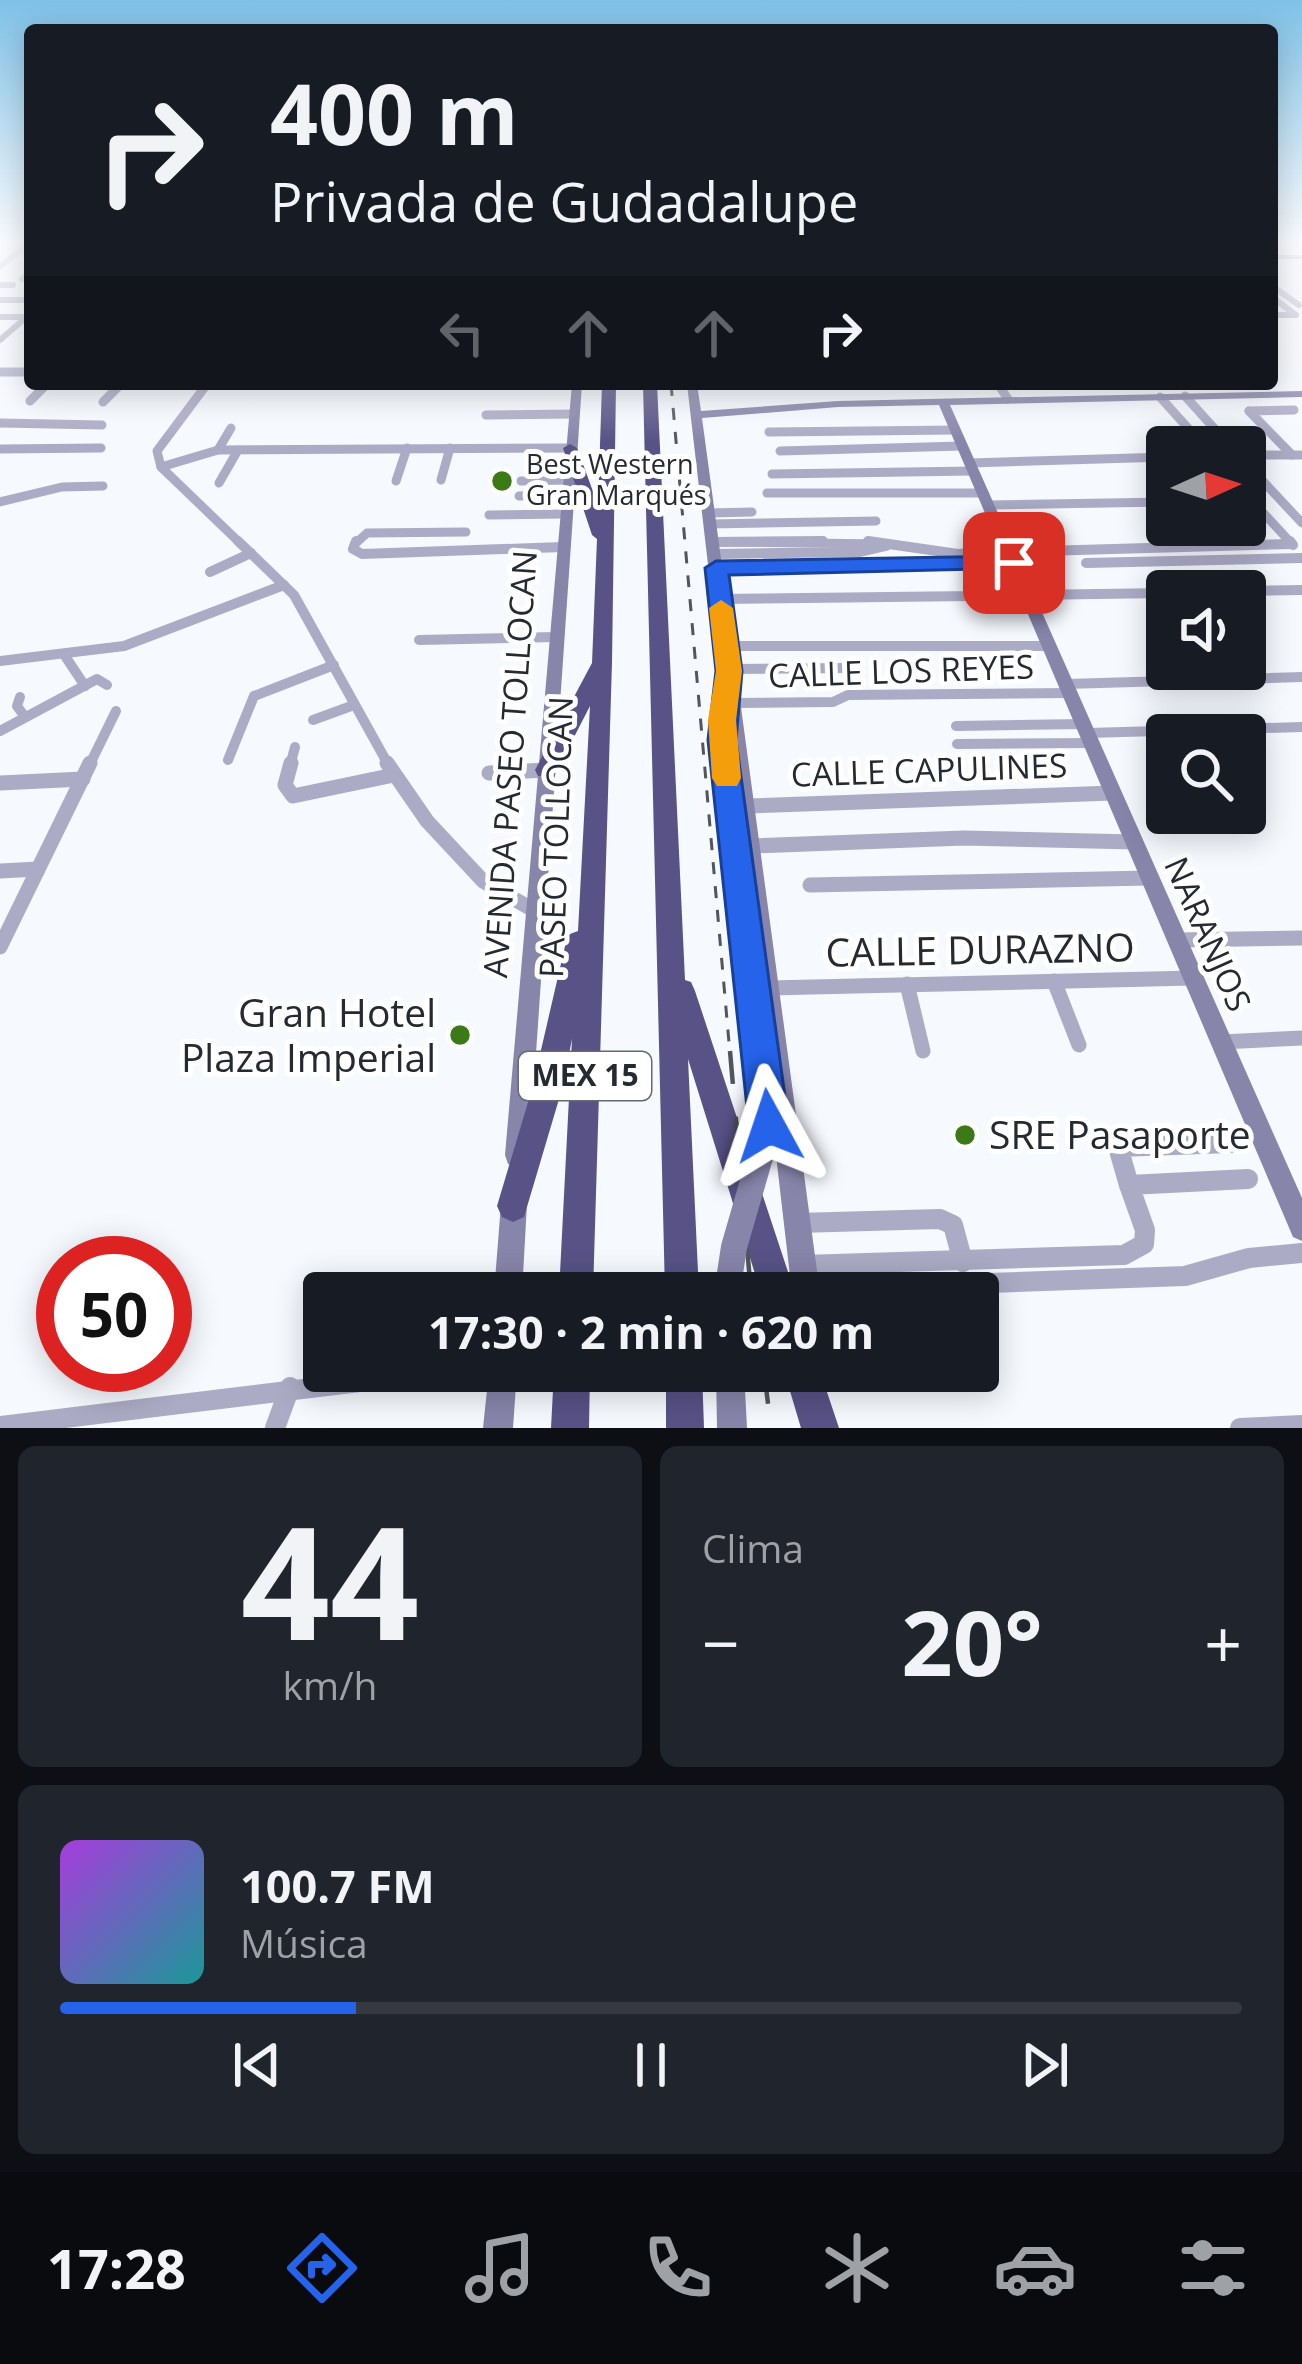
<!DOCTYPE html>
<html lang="es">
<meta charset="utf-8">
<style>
body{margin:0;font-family:"Open Sans",sans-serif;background:#20242c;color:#f1f3f6;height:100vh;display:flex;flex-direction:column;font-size:45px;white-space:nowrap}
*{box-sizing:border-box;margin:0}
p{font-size:39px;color:#9ea1a6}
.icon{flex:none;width:66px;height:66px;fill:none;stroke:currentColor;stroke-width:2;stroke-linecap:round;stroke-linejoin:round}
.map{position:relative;height:1428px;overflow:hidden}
.details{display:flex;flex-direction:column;gap:18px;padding:18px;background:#0d0f14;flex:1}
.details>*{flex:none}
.banner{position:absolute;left:24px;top:24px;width:1254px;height:366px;border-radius:12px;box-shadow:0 6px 30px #0003;background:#171b24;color:#f1f3f6;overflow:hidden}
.needle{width:78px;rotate:87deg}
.buttons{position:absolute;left:1146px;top:426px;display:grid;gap:24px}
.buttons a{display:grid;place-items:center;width:120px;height:120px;border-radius:12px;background:#171b24;box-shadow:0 6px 30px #0003;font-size:60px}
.speed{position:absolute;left:36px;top:1236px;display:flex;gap:24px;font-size:60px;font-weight:700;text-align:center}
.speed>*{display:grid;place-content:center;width:156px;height:156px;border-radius:50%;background:#171b24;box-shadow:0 6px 30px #0003;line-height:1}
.speed .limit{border:18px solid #d22;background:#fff;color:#111}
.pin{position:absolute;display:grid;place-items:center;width:102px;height:102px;color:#fff;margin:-51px;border-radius:24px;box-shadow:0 6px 18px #0006}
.me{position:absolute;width:132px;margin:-66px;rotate:355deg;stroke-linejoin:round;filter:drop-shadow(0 0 9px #0008)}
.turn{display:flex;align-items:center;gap:42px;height:252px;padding:0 48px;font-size:54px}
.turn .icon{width:156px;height:156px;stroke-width:2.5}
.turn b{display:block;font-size:84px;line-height:102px}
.lanes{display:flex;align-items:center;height:114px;padding:0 48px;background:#0003;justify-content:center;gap:60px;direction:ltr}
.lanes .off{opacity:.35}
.big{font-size:90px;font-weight:700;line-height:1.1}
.details .card{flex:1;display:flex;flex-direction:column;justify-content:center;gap:18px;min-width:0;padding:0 42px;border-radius:18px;background:#20242c}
.details .dial{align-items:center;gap:0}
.dial b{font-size:156px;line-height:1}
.song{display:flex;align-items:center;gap:36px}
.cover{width:144px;height:144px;border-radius:18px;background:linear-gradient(135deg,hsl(280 70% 55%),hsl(180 70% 35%))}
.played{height:12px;border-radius:6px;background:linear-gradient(90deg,#2563eb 25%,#363941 25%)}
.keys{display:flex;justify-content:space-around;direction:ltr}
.heat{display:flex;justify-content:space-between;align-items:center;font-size:66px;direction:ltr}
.details .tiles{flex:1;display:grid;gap:18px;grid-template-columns:1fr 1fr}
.card:last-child{grid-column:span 2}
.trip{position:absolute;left:303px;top:1272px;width:696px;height:120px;border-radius:12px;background:#171b24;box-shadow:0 6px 30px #0003;font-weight:700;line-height:120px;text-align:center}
.menu{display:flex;height:192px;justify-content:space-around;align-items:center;background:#090b0e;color:#9ea1a6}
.menu .icon{width:84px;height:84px}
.menu .active{color:#2563eb}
.menu b{font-size:54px;color:#f1f3f6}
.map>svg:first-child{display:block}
</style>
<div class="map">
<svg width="1302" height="1428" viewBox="0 0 1302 1428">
<rect width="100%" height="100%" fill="#f6f9fe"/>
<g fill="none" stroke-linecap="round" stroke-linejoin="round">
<g stroke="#acabc5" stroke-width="6">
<path d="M0,266L30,243"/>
<path d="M22,279L30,273"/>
<path d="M0,285H13"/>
<path d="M1272,286L1299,305"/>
<path d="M1272,297L1296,315"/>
<path d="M0,300H30"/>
<path d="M1272,315H1295"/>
<path d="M0,317H26"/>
<path d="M0,340L30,314"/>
<path d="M0,372H30"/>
</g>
<g stroke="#acabc5" stroke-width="9">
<path d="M0,372H30"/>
<path d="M207,384L157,451L161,467L241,544"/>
<path d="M998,384L1008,399"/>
<path d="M1185,396L1231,447"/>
<path d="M1160,397L1205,447"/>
<path d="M30,401L47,384"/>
<path d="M103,402L121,384"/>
<path d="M1249,411L1292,455"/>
<path d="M1249,411L1294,410"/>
<path d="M486,415L574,414"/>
<path d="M0,423L102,425"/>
<path d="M769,432L956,430"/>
<path d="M0,449L101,448"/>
<path d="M218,450L231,428"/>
<path d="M780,451L962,446"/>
<path d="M1245,455H1302"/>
<path d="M1245,462L1302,523"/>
<path d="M970,463L1167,457"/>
<path d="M161,467L218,450L570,448"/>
<path d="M772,474L974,471"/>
<path d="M441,480L450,448"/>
<path d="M396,481L407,448"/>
<path d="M521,481L567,480"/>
<path d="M219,483L238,450"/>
<path d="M767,493H984"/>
<path d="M1245,493L1292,544"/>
<path d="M519,496L566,495"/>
<path d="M0,502L62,487L103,486"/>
<path d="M990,505L1167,502"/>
<path d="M709,513L752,512"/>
<path d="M489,515L565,514"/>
<path d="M710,524L876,521"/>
<path d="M713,542L889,544"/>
<path d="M355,544L367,533L466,532"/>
<path d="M1282,544H1292"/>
</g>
<g stroke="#acabc5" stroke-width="10">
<path d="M238,541L294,595L389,766"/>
<path d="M356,541L353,549L362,554L562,547"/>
<path d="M868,541L958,554L1007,550"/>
<path d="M1290,541L1293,545"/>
<path d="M713,542L823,541"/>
<path d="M1009,552L1292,544"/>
<path d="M714,554L860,552L886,546"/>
<path d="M1086,563L1302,558"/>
<path d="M716,568L1014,563"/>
<path d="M210,572L251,553"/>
<path d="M1245,591L1302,590"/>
<path d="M1027,595L1167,593"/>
<path d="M720,599L972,596L1004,584L1023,585"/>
<path d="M419,640L556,637"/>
<path d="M726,646H1049"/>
<path d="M65,656L85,686"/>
<path d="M0,661L124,646L284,585"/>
<path d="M729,669L847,668"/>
<path d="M1066,684L1302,677"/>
<path d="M20,697L17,706L25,717"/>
<path d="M734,703L833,702L848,695L1070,693"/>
<path d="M313,720L354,705"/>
<path d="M956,726L1083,724"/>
<path d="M0,731L97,679L107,685"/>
<path d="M1088,733L1302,727"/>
<path d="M957,744L1093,743"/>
<path d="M228,760L254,696L334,665"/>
<path d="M89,766L116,711"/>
<path d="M290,766L295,747"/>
</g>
<g stroke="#acabc5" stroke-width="15">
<path d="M291,763L285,785L293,796L394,775"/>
<path d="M387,763L427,821L483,881L535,911"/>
<path d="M489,773L546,770"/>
<path d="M0,783L83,779"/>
<path d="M747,806L1113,793"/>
<path d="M752,846L964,838L1135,842"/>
<path d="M0,871L38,869"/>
<path d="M810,885L1149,878"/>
<path d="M1176,940L1302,938"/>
<path d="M0,947L90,763"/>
<path d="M1054,981L1079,1045"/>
<path d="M907,984L923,1051"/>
<path d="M769,988L1193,978"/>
<path d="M1222,1042L1302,1038"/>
</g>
<g stroke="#acabc5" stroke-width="20">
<path d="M1129,1185L1118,1147L1231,1143"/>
<path d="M798,1223L940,1219L953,1225L963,1262"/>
<path d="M803,1265L1124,1255L1144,1244L1145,1230L1129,1185L1248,1179"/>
<path d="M875,1287L1185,1276L1249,1258L1302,1253"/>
<path d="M0,1426L450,1371"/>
<path d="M275,1428L290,1387"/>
<path d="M1240,1428L1302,1425"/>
</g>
<g fill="#8885ab" fill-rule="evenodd">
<rect x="1272" y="255" width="30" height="4"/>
<path d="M572,384H582L529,1155L526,1164L517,1167L508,1164L505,1155Z"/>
<path d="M687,384H697L701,411L838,401L1302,391V397L950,405L1302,1198V1241L1293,1237L939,405L838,407L702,418L820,1293H792L739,837L733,839L726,837L724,832L714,740L718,689L722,685Z"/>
<path d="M514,1191L523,1195L527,1204L522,1293H494L501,1204L505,1195Z"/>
<path d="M489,1371H517L513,1428H483Z"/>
<path d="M716,1371H744L747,1428H717Z"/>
</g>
<g fill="#585286" fill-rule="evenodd">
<path d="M602,384H616L612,662L593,1293H559L572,1039L562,1089L524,1217L513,1222L502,1217L497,1206L532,1089L566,942L570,934L578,931L590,706L554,776H538L535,770L592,663L597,539L592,535L563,448L570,444L577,448L598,505Z"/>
<path d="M643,384H657L685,980L691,982L695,991L795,1293H761L688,1059L699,1293H665Z"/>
<path d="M554,1371H590L589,1428H551Z"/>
<path d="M666,1371H702L704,1428H666Z"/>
<path d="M784,1371H820L839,1428H801Z"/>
</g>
<path stroke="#52555d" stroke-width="3" stroke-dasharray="12 12" stroke-linecap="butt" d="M671,384L730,1054"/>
<g stroke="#52555d" stroke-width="4.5" stroke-dasharray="33 33" stroke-linecap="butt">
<path d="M730,1051L751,1293"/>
<path d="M764,1371L771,1428"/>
</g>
<path stroke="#8885ab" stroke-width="20" d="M733,832L760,1054"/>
<path stroke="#8885ab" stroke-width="26" d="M727,1293L734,1247L769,1126L760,1051"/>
</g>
<linearGradient id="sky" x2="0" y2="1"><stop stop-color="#7fc1e7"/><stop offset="0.55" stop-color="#fbfcff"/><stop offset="1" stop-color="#fbfcff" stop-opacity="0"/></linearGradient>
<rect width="1302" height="441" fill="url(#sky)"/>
<path fill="#2563eb" stroke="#184099" stroke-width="3" d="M1014,556L1025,563L1022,568L729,575L742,671L736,740L789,1126L783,1140L769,1146L755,1140L749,1126L708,740L716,671L705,568L716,561Z"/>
<path fill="#f59e0b" d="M721,600L733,608L742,671L736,720L741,778L737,786H717L712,778L708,720L716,671L709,608Z"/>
<g fill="#3c7a17" stroke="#fff" stroke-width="4.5">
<circle cx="502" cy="481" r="12"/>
<circle cx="460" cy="1035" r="12"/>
<circle cx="965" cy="1135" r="12"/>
</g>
<g text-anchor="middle" stroke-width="10" stroke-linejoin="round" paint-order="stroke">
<g font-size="27" fill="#252932" stroke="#fff" text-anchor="start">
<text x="526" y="474">Best Western<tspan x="526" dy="31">Gran Marqués</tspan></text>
</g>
<rect fill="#fff" stroke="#666970" stroke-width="3" x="519" y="1052" width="132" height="48" rx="9"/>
<g font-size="30" font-weight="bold" fill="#252932">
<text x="585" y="1086">MEX 15</text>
</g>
<g font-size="33" fill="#252932" stroke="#fff">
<text transform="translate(901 671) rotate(-2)" y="12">CALLE LOS REYES</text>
<text transform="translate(510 764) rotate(-86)" y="12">AVENIDA PASEO TOLLOCAN</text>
<text transform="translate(929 770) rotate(-2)" y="12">CALLE CAPULINES</text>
<text transform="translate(556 837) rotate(-88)" y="12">PASEO TOLLOCAN</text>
<text transform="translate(1208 934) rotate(66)" y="12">NARANJOS</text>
</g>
<g font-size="39" fill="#252932" stroke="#fff">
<text transform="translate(980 950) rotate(-1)" y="14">CALLE DURAZNO</text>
</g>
<g font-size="39" fill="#252932" stroke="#fff" text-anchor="end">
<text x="436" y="1027">Gran Hotel<tspan x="436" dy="45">Plaza Imperial</tspan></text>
<text x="989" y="1149" text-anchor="start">SRE Pasaporte</text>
</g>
</g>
</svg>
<div class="buttons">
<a><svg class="needle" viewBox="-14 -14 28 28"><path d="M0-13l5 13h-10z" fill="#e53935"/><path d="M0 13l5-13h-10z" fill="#9ea1a6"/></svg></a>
<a><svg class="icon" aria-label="sound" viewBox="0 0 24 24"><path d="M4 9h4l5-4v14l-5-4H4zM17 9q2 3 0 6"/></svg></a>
<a><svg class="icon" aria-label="search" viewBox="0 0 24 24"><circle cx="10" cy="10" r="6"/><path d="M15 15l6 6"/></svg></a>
</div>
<div class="speed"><div class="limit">50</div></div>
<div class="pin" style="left:1014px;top:563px;background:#d93025"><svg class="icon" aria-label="arrive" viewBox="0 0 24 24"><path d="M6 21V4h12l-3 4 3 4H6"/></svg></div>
<svg class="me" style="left:769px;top:1126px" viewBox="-20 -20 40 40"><path d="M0-17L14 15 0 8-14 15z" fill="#2563eb" stroke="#fff" stroke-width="4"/></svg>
<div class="trip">17:30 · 2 min · 620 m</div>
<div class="banner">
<div class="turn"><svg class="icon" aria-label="right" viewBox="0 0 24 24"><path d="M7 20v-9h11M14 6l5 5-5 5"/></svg><div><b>400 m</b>Privada de Gudadalupe</div></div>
<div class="lanes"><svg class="icon off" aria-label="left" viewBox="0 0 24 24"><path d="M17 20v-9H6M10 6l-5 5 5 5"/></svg><svg class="icon off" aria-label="ahead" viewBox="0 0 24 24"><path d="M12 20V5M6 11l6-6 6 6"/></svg><svg class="icon off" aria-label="ahead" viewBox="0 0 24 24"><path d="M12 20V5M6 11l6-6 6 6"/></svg><svg class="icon" aria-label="right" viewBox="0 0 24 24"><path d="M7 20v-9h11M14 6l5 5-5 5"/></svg></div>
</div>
</div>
<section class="details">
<div class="tiles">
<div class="card dial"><b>44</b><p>km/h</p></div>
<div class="card"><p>Clima</p>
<div class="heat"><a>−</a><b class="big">20°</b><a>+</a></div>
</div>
<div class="card">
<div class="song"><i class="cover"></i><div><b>100.7 FM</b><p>Música</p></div></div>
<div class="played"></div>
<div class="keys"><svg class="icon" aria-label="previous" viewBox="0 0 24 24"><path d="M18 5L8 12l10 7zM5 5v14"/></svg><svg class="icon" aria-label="pause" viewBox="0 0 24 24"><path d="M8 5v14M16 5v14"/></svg><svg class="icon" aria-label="next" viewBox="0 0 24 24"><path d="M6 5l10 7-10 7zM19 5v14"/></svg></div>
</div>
</div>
</section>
<nav class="menu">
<b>17:28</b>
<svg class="icon active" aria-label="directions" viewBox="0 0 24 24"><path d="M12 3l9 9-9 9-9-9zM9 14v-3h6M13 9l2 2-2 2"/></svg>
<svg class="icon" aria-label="music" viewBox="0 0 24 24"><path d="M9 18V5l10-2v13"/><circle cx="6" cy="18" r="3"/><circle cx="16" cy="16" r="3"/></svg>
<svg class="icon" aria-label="phone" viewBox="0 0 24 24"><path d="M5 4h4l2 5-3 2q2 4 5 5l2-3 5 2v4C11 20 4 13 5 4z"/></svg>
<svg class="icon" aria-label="climate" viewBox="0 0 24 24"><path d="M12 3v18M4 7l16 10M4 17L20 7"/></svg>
<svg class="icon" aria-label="car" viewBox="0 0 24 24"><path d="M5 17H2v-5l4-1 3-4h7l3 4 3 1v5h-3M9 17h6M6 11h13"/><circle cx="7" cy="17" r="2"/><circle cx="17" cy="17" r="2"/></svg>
<svg class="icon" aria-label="filters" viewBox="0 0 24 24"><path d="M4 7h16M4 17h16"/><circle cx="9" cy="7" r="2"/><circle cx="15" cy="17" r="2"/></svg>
</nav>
